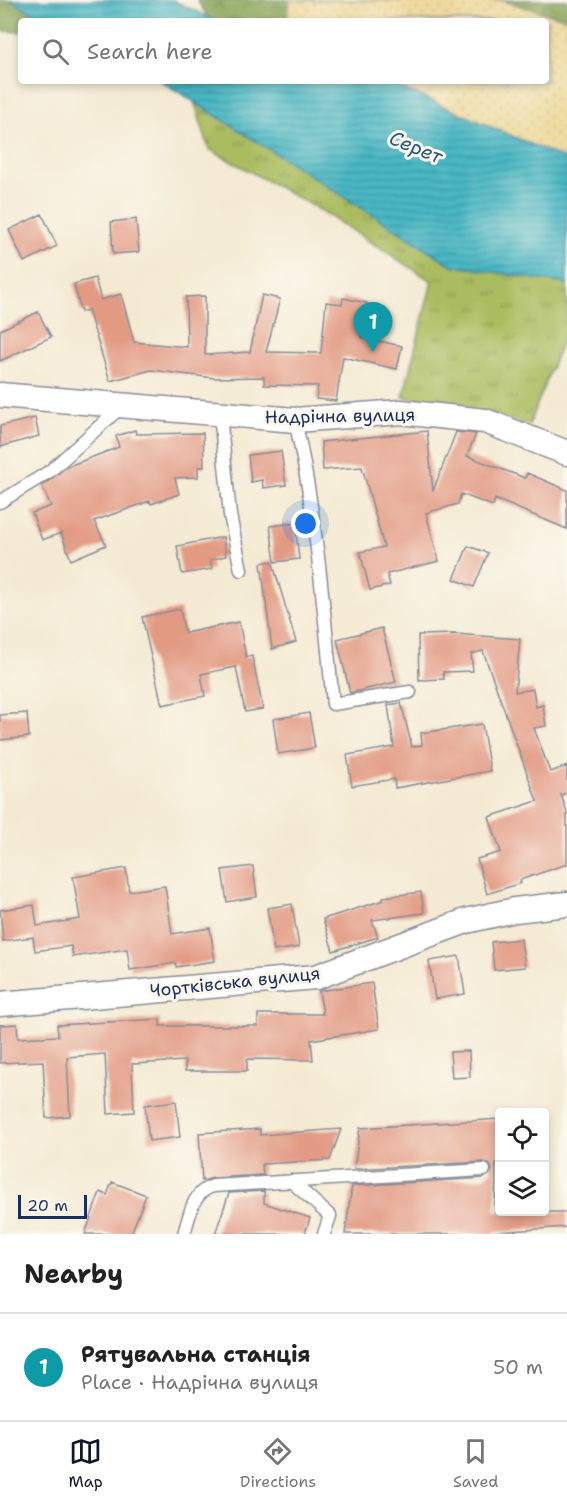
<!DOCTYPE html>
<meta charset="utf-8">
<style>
:root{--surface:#fff;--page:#f6f6f6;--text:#222;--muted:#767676;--line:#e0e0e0;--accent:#111827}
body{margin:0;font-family:"Shantell Sans",sans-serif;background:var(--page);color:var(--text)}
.controls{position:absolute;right:18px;bottom:18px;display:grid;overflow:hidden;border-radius:6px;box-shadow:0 3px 9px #0003}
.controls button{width:54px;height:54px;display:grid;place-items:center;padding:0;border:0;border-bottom:2px solid var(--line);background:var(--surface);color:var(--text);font:30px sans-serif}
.scale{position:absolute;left:18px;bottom:15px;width:69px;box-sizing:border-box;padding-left:6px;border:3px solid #1b2f5e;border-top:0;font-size:16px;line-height:21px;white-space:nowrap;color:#1b2f5e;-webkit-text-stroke:4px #fbf7ec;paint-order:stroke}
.you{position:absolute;left:306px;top:524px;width:21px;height:21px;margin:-15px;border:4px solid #fff;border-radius:50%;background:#1a73e8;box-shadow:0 0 0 9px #1a73e833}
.badge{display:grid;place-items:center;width:39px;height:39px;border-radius:50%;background:var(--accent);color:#fff;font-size:20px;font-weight:700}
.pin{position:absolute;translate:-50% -50px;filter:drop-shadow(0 2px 3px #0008)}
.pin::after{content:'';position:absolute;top:32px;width:21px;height:18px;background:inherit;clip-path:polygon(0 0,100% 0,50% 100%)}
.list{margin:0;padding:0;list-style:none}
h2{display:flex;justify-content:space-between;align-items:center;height:78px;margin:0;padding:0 24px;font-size:26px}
h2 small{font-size:20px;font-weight:400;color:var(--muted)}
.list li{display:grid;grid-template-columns:39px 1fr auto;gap:18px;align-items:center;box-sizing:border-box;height:108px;padding:0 24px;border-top:2px solid var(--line)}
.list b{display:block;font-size:22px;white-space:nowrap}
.list p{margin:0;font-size:20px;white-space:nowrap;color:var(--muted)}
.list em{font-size:20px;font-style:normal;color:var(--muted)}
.icon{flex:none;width:33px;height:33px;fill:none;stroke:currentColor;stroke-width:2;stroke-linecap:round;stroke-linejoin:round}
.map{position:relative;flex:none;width:567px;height:1234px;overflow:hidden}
.search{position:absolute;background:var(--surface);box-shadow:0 3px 9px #0003;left:18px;right:18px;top:18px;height:66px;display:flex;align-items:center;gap:15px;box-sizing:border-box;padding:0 21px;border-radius:6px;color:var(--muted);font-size:22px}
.sheet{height:186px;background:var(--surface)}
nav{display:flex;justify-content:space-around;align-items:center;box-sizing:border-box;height:84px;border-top:2px solid var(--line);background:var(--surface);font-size:16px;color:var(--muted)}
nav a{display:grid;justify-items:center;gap:3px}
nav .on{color:var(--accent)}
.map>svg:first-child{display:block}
.grass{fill:url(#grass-tufts);stroke:#62765e;stroke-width:1.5}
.forest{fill:url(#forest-crowns);stroke:#516a5a;stroke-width:1.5}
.sand{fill:url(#sand-dots);stroke:#84847e;stroke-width:1.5}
.water{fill:url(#water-rules);stroke:#327491;stroke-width:1.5}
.building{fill:#e29a83}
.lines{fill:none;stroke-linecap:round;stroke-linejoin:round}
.lane-casing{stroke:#888c98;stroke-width:15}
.street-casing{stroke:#888c98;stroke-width:27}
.lane{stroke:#fff;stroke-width:12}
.street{stroke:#fff;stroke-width:24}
.labels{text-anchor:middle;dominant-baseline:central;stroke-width:6;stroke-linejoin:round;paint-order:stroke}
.street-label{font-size:18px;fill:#1b2f5e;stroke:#fbf7ec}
.water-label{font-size:20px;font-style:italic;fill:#29587d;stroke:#fbf7ec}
</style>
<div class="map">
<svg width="567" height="1234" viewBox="0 0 567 1234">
<defs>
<pattern id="grass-tufts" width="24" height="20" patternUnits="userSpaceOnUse" patternTransform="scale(1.5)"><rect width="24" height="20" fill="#aabc5f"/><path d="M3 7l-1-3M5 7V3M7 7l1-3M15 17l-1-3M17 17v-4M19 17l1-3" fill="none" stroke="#8a9952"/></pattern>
<pattern id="forest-crowns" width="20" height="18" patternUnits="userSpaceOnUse" patternTransform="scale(1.5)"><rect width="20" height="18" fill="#87a456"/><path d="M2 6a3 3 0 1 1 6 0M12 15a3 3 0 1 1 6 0" fill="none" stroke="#6e864a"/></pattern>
<pattern id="sand-dots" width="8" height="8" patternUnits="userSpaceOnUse" patternTransform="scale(1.5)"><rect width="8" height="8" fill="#eeda9e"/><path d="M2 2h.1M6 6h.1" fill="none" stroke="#ccbb8a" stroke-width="1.8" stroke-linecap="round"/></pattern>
<pattern id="water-rules" width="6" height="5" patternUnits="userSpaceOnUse" patternTransform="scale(1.5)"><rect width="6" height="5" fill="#4ab8c4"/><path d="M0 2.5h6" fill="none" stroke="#3d96a2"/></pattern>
</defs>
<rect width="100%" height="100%" fill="#fbf7ec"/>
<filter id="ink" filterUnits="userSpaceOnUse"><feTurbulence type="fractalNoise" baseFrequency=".0167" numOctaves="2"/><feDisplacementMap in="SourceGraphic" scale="12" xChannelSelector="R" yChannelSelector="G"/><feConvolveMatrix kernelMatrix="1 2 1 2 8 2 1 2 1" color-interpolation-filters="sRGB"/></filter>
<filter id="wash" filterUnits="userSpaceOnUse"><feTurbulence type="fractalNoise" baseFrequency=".008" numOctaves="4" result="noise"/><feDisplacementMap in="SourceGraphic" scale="24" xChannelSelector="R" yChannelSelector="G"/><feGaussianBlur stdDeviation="1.35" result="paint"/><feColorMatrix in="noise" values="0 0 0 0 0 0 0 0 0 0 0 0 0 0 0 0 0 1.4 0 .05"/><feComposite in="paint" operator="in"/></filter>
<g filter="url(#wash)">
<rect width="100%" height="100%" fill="#f4ead3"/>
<!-- grass -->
<path class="grass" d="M194,101l258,164 115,19v44l-38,97 -70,-20 -56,-8 29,-116 -112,-71 -111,-61z"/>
<!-- forest -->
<path class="forest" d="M0,0h10l39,21h-28v11l-21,-1z
M197,0h92l-2,20 -71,1 -7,-2z
M499,0h68v19z"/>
<!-- sand -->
<path class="sand" d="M289,0h210l68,19v141l-181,-79h160v-60h-262l3,-1z"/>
<!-- water -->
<path class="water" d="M10,0h163l43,21h-167z
M161,81h225l181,79v124l-115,-19z"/>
<g id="blocks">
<!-- building -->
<path class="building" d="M42,214l15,32 -33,16 -15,-32z
M136,219l3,33 -26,2 -2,-32z
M95,278l6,22 20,-6 13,48 53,5 -1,-50 19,-1v59l45,-3 12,-57 18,4 -14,53 55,1 5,-51 16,2 1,-6 24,5 -6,34 41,9 -5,23 -54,-12 -7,44 -20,-2 2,-13 -54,-1v-8l-50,1 -63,-8 -41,11 -22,-71 -7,2 -7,-28z
M38,312l13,25 -51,24v-31z
M35,418l4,18 -39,11v-21z
M135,430l1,4 67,-1 1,34h-6v10l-23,1 4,16 -28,10 -1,-3 -56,20 12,24 -35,15 -10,-27 -19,7 -10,-27 19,-7 -9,-20 24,-19 53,-20 -3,-11z
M427,431l6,60 23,-59 20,2 -9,22 58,22 2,-5 40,17v39l-72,-30 -2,7 -32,-12 -3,10 -32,9 13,48 -52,13 3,11 -20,5 -10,-38 24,-5 -22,-80 -39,3 -2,-28z
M281,451l5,34 -23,3 -1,-8 -11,2 -3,-27z
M295,523l4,36 -24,3 -5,-36z
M223,537l3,19 -16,4 2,9 -30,5 -5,-28z
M468,546l20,7 -14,34 -20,-8z
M272,561l24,81 -24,7 -11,-86z
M180,609l5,24 54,-11 7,35 6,-1 11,53 -18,3 -9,-45 -35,7 4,22 -43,9 -20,-88z
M382,628l14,54 -46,11 -13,-54z
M455,634l65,5 -5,53 18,-3 3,18 7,-2 3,21 -12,2 16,44 17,-6v27l-6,2 6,17v52l-47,16 1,3 -34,11 -10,-35 24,-7 -12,-35 48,-16 -54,-150 -12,3 2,17 -30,1 1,7 -25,1 -1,-45z
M401,703l11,44 10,-2 -1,-12 61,-9 8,47 -95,17 -1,-9 -42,7 -5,-31 47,-8 -6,-42z
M27,713l2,24 -29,3v-25z
M309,713l6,35 -37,6 -5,-35z
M253,866l4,31 -30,5 -5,-32z
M126,868l3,23 36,-5 7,48 38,-6 5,33 -39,6v-4l-46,7 -3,-21 -54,8 -2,-11 -36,5 -2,-14 -30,4 -3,-31 34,-5 3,21 43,-7 -7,-42z
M421,892l3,21 -52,7 6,17 -45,14 -10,-32 61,-19 -1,-3z
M292,904l7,43 -25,4 -7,-43z
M521,939l4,28 -31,3 -3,-28z
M459,956l6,38 -30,5 -6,-38z
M372,983l7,46 -68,11 2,20 -66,-1v12h-62v-10l-53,3 2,48 -26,2 -3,-60 -38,3 3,59 -24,2 -3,-57 -43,2v-38l17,-1 1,14 40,-2 -1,-11 103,-6v7h98v-12h65l-4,-23z
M469,1051l1,26 -18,1 -2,-26z
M176,1101l4,36 -31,4 -4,-36z
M500,1119v43l-4,1 -1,49h72v15l-72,5v2h-150l7,-48 132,-8 8,-8 -2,-5 -6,-3 -130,7 6,-41z
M260,1129v6l81,-6 -11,31 -68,4 1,11 -50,3 -11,3 -3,-48z
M112,1182l34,13 -15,39h-46l15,-42 7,3z
M264,1191v12l46,15 -5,16h-90l14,-41z"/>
</g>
</g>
<g filter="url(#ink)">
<use href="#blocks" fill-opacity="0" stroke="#888c98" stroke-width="1.5"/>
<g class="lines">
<!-- lane casing -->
<g class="lane-casing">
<path id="lane" d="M220,414l10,101 11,55
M295,420c21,93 29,189 38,284l77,-12
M0,502l50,-31 71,-64
M291,1181l39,35 -6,18
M184,1234c6,-19 8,-42 29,-48l271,-16"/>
</g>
<!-- street casing -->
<g class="street-casing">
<path id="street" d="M0,395l295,25 106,-8 84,9 82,32
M0,1004l316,-27 150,-56 49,-11 52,-6"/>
</g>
<!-- lane -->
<use href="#lane" class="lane"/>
<!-- street -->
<use href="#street" class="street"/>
</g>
</g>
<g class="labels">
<!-- street labels -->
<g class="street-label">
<text transform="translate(340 416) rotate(-1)">Надрічна вулиця</text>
<text transform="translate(235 982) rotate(-6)">Чортківська вулиця</text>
</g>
<!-- water labels -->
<g class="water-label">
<text transform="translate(416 147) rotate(22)">Серет</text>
</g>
</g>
</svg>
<div class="controls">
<button><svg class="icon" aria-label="locate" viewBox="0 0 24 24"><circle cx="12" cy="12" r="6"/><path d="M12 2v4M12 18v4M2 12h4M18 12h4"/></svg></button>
<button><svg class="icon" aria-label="layers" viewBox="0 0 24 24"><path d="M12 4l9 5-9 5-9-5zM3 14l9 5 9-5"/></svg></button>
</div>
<div class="scale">20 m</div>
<div class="you"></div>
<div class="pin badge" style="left:373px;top:352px;background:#0f9aa8">1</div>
<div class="search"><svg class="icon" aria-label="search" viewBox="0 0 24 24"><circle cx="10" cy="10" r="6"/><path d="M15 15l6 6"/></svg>Search here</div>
</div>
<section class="sheet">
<h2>Nearby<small></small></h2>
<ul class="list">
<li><span class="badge" style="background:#0f9aa8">1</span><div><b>Рятувальна станція</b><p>Place · Надрічна вулиця</p></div><em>50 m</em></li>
</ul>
</section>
<nav>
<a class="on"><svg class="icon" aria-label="map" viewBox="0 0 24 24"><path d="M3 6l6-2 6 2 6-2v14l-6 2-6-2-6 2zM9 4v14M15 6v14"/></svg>Map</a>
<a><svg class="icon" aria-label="directions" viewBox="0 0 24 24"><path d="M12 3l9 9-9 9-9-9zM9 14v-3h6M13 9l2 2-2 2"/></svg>Directions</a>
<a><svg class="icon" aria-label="saved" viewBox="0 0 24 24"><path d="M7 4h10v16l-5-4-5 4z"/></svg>Saved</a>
</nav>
